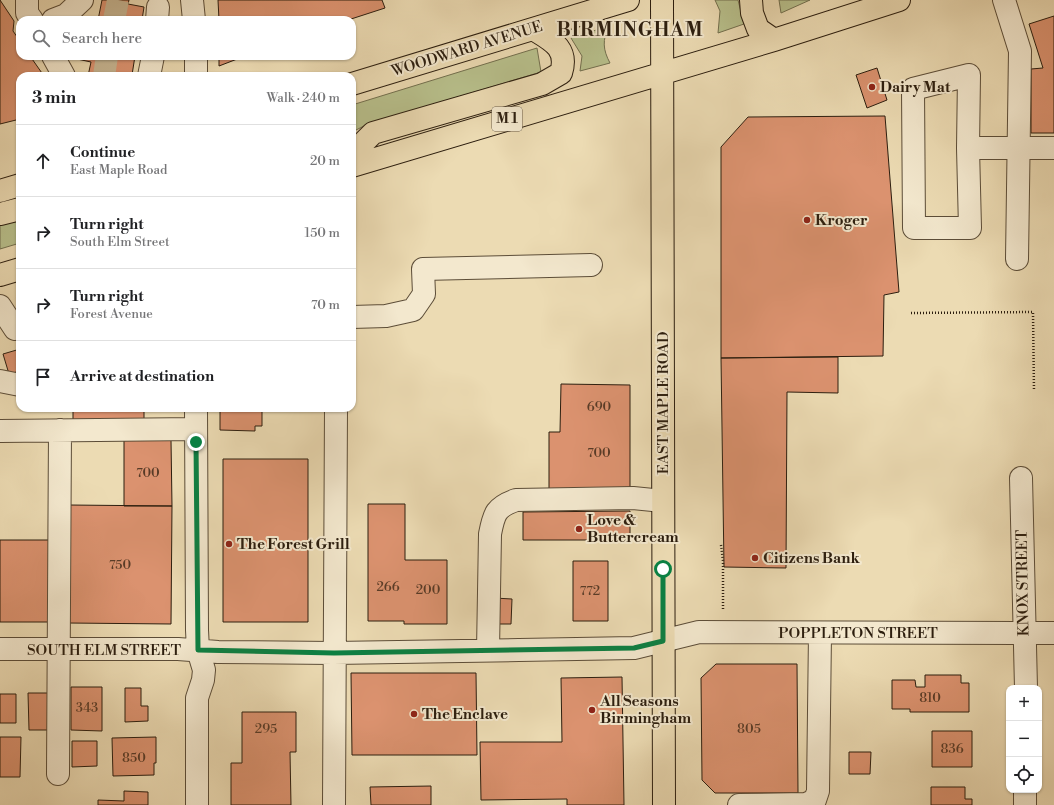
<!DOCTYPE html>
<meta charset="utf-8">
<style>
:root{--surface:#fff;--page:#f6f6f6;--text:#202124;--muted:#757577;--line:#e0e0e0}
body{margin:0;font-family:"Libre Bodoni",serif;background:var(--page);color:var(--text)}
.controls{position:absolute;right:12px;bottom:12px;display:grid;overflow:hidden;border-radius:8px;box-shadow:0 1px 3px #0004}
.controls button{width:36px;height:36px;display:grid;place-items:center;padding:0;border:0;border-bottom:1px solid var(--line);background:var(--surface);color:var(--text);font:20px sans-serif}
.stop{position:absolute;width:12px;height:12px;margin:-9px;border:3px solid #0b8043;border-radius:50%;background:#fff}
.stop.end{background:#0b8043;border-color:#fff;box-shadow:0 1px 4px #0008}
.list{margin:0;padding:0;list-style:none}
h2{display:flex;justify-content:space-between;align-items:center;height:52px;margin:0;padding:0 16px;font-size:17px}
h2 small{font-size:13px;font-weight:400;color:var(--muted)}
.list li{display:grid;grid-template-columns:26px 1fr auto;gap:12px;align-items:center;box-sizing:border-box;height:72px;padding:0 16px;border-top:1px solid var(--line)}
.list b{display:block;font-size:15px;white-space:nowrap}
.list p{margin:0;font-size:13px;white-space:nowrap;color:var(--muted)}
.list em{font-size:13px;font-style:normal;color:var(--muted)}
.icon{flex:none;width:22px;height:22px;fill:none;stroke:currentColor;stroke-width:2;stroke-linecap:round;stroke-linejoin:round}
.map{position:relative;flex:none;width:1054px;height:805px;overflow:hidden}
.search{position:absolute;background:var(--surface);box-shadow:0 1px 3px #0004;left:16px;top:16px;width:340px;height:44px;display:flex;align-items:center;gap:10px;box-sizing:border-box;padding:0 14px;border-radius:12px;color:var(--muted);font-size:15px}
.panel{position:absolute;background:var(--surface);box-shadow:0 1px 3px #0004;left:16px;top:72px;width:340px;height:340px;border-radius:12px}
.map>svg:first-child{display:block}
.green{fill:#b8c08c;stroke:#726f4e}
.building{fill:#db926f;stroke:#2c1e0f}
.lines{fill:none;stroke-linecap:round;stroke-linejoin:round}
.minor-tunnel{stroke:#c6b592;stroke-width:22;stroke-dasharray:22 11;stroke-linecap:butt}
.minor-casing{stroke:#5c4d38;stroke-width:24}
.major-casing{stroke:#2c1e0f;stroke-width:24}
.path{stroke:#2c1e0f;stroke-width:2.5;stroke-dasharray:1 2;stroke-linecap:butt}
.minor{stroke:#f3e8ce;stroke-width:22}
.major{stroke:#ecdbb3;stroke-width:22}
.route{stroke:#0b8043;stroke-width:5}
.poi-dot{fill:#8f2418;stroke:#f3e8ce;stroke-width:1.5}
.labels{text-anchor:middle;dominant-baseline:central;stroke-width:4;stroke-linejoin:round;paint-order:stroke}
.number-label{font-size:13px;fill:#583b27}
.shield{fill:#f3e8ce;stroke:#685b48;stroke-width:1}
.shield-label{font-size:14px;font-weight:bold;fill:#2c1e0f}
.street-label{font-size:15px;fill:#2c1e0f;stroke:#f3e8ce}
.poi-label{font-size:15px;font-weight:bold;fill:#2c1e0f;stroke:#f3e8ce;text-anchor:start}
.district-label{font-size:19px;font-weight:bold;letter-spacing:1px;fill:#2c1e0f;stroke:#f3e8ce}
</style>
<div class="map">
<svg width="1054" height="805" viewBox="0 0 1054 805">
<rect width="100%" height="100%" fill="#ecdbb3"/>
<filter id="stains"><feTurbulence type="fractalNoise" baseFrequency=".005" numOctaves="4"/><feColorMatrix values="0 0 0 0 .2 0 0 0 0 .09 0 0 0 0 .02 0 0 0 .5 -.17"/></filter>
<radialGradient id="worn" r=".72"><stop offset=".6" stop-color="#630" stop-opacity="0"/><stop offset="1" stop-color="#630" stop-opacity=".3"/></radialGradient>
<!-- green -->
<path class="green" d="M715,0h23l6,24 -26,9 2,-22z
M779,0h31l-29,13z
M609,26c-7,14 -6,24 1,37l-30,8 2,-15 -11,-18z
M537,48l4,24 -173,52 -16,8v-27z
M20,215v28l-20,6v-28z"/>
<!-- building -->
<path class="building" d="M0,0l14,21 -1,10 7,10v15h10l14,20h-24v43l-20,5z
M102,0h27l-1,4 16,3 -2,13h-44z
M218,0h164l3,8 -37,12h-129z
M1054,16v117h-23v-64l12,-1 -14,-44z
M78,56h57l-3,19 -13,-2v3h-31l3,-14 -14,-3z
M219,56h26l-26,10z
M877,68l10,32 -20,8 -11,-33z
M885,116l14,176 -15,3 -1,61 -162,2v-211l27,-30z
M20,349v22l-11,3 -6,-20z
M838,357v36l-51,-1 -1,176 -62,-1 -3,-209z
M561,384l69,1v105l-81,-1v-57h11z
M73,408h71v13l-71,1z
M220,408h42v18h-7v5l-35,-1z
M124,440h47l1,66h-48z
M223,459h85v163h-85z
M368,504h37v56h42v64h-43v-3h-36z
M69,505l103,1 -1,118 -103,-1z
M630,511v29h-107v-28z
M0,540h49l-1,82h-48z
M573,561h35v60h-35z
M494,598l18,1 -1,25h-17z
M716,664h81l1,129h-83l-13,-13 -1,-102z
M351,673h125l1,82h-125z
M925,675h36v8h8v29h-59v-3h-18v-29h23l1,7h9z
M622,677l2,128h-57v-6l-86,1 -1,-58h82l-1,-64z
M71,687h31v44l-31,-1z
M125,688h16v18h7v15l-23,1z
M28,693h21l1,37h-21z
M0,694h16v29h-16z
M242,712h54v40h-6l1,53h-60v-42h11z
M932,731h40v36h-40z
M0,737h21l-1,40h-20z
M156,737v26h-2v12l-41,1 -1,-38z
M72,741h25v25l-25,1z
M849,752h22l-1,22h-21z
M431,786v19h-60l-1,-18z
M931,787h34v12h7v6h-41z
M124,791l24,1v13h-50v-5l26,1z"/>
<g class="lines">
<!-- minor-tunnel -->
<path class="minor-tunnel" d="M114,20l4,-20
M104,76l3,-20"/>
<!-- minor casing -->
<g class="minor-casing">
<path id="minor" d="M27,0v13l5,7
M192,0l2,20
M1004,0l16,51 -3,208
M53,20l13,-5 16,-15
M157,20l1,-13
M53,56l11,20
M196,56v20
M149,76l4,-20
M968,148l1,-73 -56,14 1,139h56l-2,-80h86
M0,306l15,23
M352,317l34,-1 27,-6 11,-16 -1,-25 168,-4
M0,381l20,4
M196,408l1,222 1,20 6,20 -1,10 -6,18v107
M0,431l196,-2
M1021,478l5,210
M0,649h178l40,3 116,1 185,-3 115,-2 65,-16 355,1
M488,650l2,-116c4,-21 6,-27 26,-34l117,-2 30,3
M58,774l2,-344
M334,805l2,-397
M739,805l67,-1 9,-4 3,-9 2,-158
M1025,805v-15"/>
</g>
<!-- major casing -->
<g class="major-casing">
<path id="major" d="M662,0l2,805
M751,0l1,13 6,16 16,11
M352,84l276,-84
M352,154l21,-21 169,-49 19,-11c8,-25 -10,-33 -28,-44
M352,166l422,-126 125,-40
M0,191l20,-6
M0,214l20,-5
M0,275l20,-6"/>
</g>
<!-- path -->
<path class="path" d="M911,313l122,-1 1,79
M721,545l2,16v48"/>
<!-- minor -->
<use href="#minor" class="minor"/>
<!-- major -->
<use href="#major" class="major"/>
</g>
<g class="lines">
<!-- route -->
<path class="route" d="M196,442l2,208 136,3 300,-5 29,-7v-72"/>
</g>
<!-- markers -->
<g class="poi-dot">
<circle cx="872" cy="87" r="4"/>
<circle cx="807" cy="220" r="4"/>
<circle cx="579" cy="529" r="4"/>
<circle cx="229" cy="544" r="4"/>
<circle cx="755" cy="558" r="4"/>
<circle cx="592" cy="710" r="4"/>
<circle cx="414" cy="714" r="4"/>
</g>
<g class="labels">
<!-- number labels -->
<g class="number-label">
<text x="599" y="407">690</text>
<text x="599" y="453">700</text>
<text x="148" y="473">700</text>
<text x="120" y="565">750</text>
<text x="388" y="587">266</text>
<text x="428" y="590">200</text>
<text x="590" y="591">772</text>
<text x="930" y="698">810</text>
<text x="87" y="708">343</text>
<text x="266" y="729">295</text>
<text x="749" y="729">805</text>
<text x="952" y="749">836</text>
<text x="134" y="758">850</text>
</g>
<!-- shield labels -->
<rect class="shield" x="492" y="107" width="30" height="24" rx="3"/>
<g class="shield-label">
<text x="507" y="119">M 1</text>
</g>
<!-- street labels -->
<g class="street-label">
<text transform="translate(467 49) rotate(-17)">WOODWARD AVENUE</text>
<text transform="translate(663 403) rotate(-90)">EAST MAPLE ROAD</text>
<text transform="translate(1023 583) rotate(-91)">KNOX STREET</text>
<text x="858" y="633">POPPLETON STREET</text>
<text x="104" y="650">SOUTH ELM STREET</text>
</g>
<!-- poi labels -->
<g class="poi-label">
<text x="880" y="87">Dairy Mat</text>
<text x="815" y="220">Kroger</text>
<text x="587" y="520">Love &amp;<tspan x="587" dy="17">Buttercream</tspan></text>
<text x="237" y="544">The Forest Grill</text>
<text x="763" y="558">Citizens Bank</text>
<text x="600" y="701">All Seasons<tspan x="600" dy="17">Birmingham</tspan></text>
<text x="422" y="714">The Enclave</text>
</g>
<!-- district labels -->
<g class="district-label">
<text x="630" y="30">BIRMINGHAM</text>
</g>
</g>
<rect width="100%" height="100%" filter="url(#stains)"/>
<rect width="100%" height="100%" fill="url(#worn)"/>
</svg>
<div class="controls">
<button>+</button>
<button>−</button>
<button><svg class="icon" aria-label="locate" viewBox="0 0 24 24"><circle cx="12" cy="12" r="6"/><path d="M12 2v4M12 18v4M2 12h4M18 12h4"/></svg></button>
</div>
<div class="stop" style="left:663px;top:569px"></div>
<div class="stop end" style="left:196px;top:442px"></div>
<div class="search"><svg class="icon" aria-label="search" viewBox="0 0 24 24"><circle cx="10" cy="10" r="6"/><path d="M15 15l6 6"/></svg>Search here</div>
<section class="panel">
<h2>3 min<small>Walk · 240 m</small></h2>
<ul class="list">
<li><svg class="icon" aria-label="ahead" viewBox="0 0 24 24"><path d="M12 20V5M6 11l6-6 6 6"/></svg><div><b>Continue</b><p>East Maple Road</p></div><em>20 m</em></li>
<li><svg class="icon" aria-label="right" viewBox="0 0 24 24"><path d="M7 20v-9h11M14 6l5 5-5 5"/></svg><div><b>Turn right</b><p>South Elm Street</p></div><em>150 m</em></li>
<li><svg class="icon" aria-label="right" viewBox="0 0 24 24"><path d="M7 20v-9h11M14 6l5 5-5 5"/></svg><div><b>Turn right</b><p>Forest Avenue</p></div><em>70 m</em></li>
<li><svg class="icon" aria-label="arrive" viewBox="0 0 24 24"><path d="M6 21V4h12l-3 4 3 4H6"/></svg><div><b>Arrive at destination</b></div></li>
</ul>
</section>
</div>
